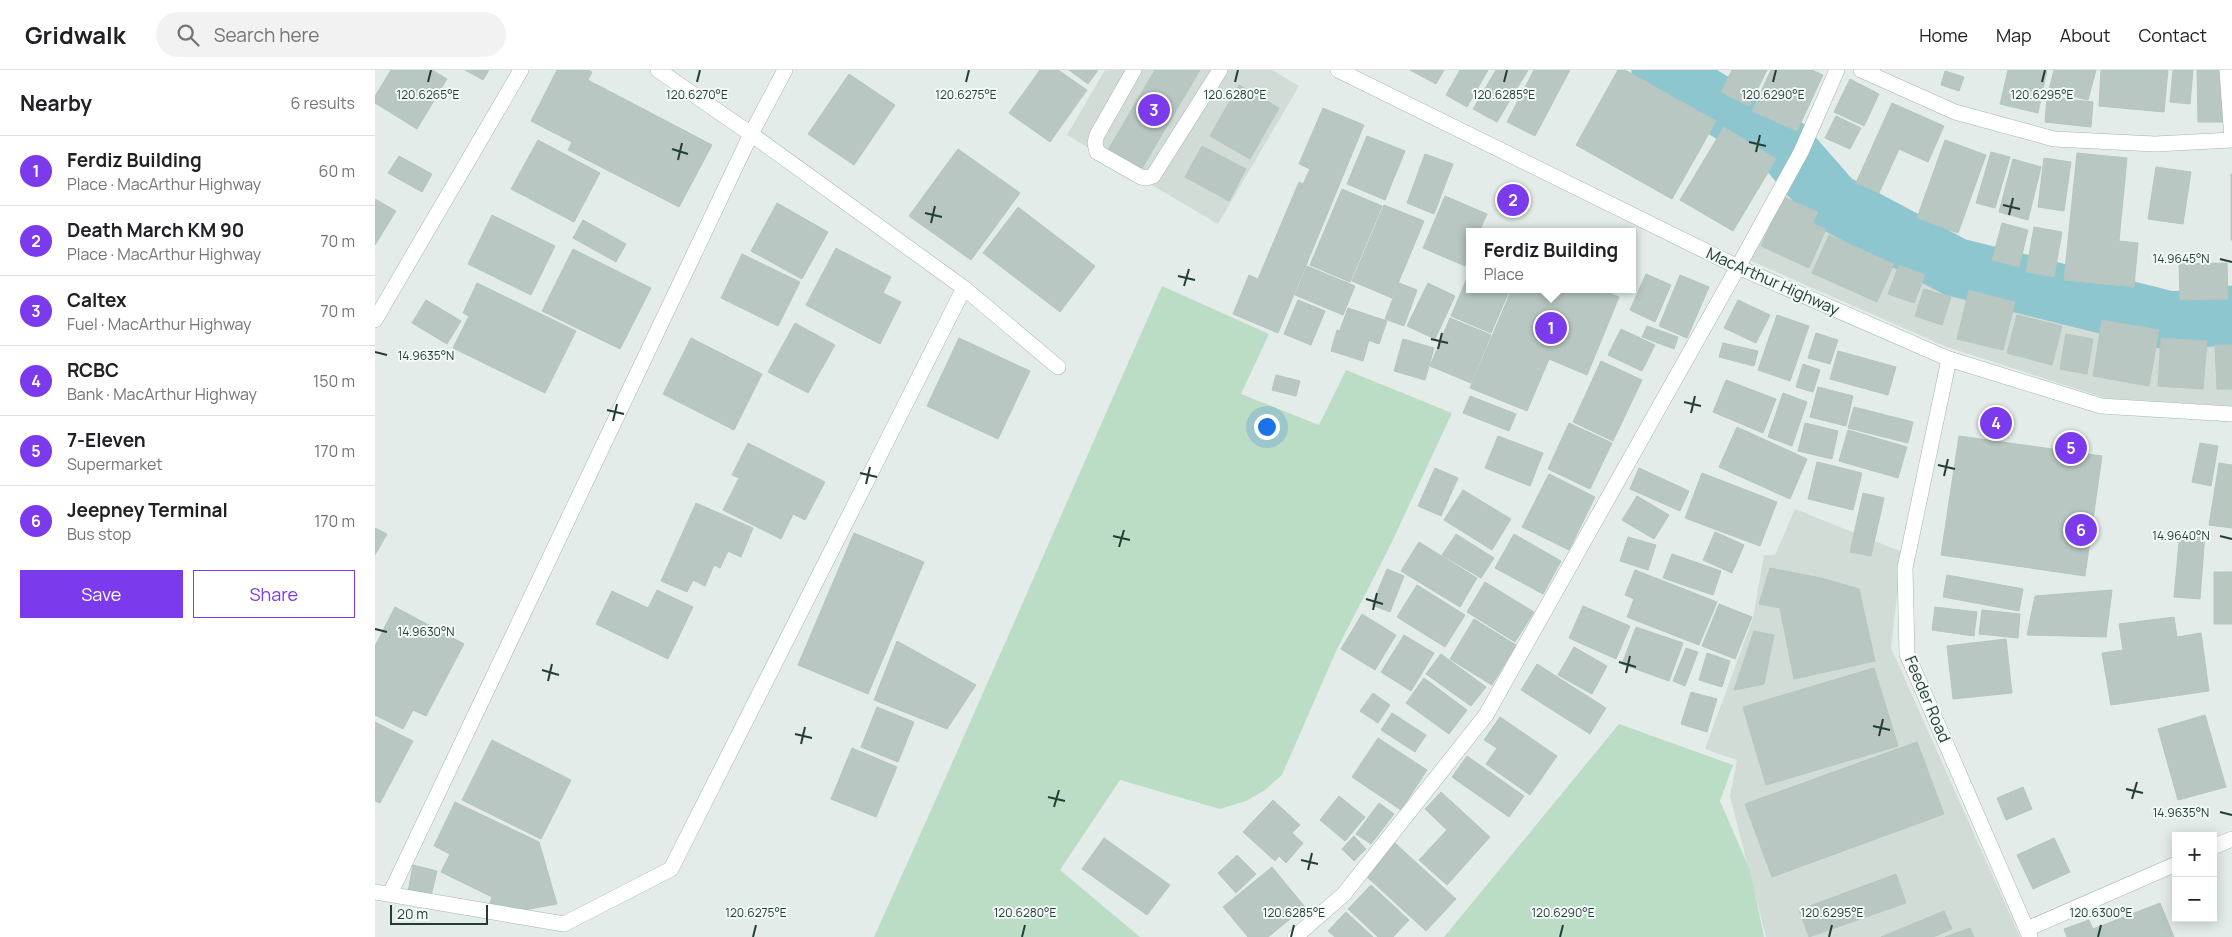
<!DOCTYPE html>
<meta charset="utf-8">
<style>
:root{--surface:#fff;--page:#f2f2f2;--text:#202124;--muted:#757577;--line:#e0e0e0;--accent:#7c3aed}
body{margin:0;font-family:Manrope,sans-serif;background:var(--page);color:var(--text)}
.controls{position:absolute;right:15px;bottom:15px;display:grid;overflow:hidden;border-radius:0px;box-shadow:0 2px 12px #0003}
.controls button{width:45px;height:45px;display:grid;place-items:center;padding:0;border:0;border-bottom:1px solid var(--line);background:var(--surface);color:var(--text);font:25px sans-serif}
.scale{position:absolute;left:15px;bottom:12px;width:98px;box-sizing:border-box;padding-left:5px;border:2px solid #233d36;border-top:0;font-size:14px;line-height:18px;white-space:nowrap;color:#233d36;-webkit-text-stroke:4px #f3f9f6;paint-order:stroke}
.you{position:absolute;left:891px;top:356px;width:18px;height:18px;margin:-12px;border:4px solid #fff;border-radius:50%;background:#1a73e8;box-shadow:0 0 0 8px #1a73e833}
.badge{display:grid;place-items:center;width:32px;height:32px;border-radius:50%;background:var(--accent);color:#fff;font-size:16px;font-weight:700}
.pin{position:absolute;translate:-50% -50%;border:2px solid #fff;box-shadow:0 1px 5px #0006}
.popup{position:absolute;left:1091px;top:158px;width:170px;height:65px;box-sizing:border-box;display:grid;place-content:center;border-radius:0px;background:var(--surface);filter:drop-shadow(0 1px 4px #0005);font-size:16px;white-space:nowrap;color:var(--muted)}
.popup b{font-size:19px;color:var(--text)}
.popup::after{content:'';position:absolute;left:50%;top:100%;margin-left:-10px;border:10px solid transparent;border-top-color:var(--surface)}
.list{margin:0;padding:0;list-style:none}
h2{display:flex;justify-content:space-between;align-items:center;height:65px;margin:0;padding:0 20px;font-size:21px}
h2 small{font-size:16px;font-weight:400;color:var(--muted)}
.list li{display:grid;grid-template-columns:32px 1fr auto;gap:15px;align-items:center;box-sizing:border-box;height:70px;padding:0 20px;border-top:1px solid var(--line)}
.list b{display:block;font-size:19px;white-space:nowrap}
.list p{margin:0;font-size:16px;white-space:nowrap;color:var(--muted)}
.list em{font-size:16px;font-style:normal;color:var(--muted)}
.actions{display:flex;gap:10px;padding:15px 20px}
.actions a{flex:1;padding:11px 0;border:1px solid var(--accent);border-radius:0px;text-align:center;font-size:18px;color:var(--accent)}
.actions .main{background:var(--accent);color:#fff}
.icon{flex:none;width:28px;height:28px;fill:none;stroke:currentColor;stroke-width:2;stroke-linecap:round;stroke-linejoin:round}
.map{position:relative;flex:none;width:1857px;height:867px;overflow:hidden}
header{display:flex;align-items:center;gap:30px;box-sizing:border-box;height:70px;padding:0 25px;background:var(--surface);border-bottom:1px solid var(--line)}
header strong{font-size:24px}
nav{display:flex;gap:28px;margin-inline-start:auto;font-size:18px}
.search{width:350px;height:45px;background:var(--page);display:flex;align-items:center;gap:12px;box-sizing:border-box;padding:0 18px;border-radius:28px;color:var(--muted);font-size:19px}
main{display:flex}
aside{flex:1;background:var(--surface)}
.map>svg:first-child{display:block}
.built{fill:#d1dcd7}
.green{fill:#bcddc5}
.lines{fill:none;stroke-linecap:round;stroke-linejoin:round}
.river{stroke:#8dc6cf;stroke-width:59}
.building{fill:#b8c7c1;stroke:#b5c6bf}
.service-casing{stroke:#a6b4af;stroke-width:16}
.minor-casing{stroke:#a6b4af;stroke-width:16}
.tertiary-casing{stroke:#a6b4af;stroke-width:16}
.secondary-casing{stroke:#a1b8b0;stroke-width:16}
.service{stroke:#fff;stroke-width:15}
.minor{stroke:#fff;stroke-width:15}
.tertiary{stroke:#fff;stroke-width:15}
.secondary{stroke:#fff;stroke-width:15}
.ticks{fill:none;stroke:#233d36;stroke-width:2}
.labels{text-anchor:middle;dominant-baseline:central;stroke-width:4;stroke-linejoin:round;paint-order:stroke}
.street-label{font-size:16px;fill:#233d36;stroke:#f3f9f6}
.ticks-label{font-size:12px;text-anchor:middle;fill:#233d36;stroke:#f3f9f6;stroke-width:4;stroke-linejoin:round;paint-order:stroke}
</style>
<header>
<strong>Gridwalk</strong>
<div class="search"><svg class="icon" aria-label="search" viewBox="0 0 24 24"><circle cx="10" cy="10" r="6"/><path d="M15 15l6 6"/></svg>Search here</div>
<nav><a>Home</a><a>Map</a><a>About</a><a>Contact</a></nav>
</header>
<main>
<aside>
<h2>Nearby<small>6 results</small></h2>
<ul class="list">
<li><span class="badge">1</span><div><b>Ferdiz Building</b><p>Place · MacArthur Highway</p></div><em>60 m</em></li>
<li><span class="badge">2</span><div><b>Death March KM 90</b><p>Place · MacArthur Highway</p></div><em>70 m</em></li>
<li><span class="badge">3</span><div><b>Caltex</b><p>Fuel · MacArthur Highway</p></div><em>70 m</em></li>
<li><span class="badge">4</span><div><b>RCBC</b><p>Bank · MacArthur Highway</p></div><em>150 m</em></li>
<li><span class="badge">5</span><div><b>7-Eleven</b><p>Supermarket</p></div><em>170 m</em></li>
<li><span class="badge">6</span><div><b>Jeepney Terminal</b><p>Bus stop</p></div><em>170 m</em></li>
</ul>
<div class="actions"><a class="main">Save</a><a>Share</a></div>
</aside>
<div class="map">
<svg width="1857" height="867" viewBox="0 0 1857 867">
<rect width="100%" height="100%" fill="#e3ece8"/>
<!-- built -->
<path class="built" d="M730,0h167l27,16 -81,138 -151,-89z
M1418,102l37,42 122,61 210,52 70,-5v84l-127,-8 -158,-51 -200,-88z
M1420,439l107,43 -11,96 129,289h-254l-36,-141 7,-36 -32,-11 48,-131 11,-63h11z"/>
<!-- green -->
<path class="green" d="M787,216l107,48 -28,60 78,31 27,-55 106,43 -61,131 -54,105 -55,126 -17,15 -19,11 -26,8 -100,-29 -60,90 80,67h-266c98,-216 192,-434 288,-651z
M1244,654l114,41 -13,36 30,69 14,67h-320z"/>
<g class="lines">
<!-- river -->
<path class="river" d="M1286,0l123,76 49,56 122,65 216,54 61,-6"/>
</g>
<!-- building -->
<path class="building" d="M16,0h41l15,9 -30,50 -42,-26v-7z
M90,0h24l-6,10z
M182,0h31l4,2 -4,8 124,65 -33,62 -111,-57 4,-8 -41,-21z
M665,0h18l29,20 -37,52 -41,-29z
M694,0h29l-10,14z
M780,0h45l-59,100 -33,-20z
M1035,0h34l-8,14z
M1085,0h28l-21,37 -21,-12z
M1121,0h32l-31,52 -24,-13z
M1159,0h36l-35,66 -28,-14z
M1243,0h7l91,51 -44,78 -96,-54z
M1357,0h35l-18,36 -28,-14z
M1396,0h41l11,5 -26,56 -45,-20z
M1633,0h39l-9,43 -38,-9z
M1679,0h42l-8,30 -39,-10z
M1726,0h67l-4,42 -65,-6z
M1798,0h20l-3,34 -20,-2z
M1822,0h26l1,52h-26z
M1570,1l19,6 -5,14 -18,-6z
M474,4l46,31 -41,60 -46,-31z
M1475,9l29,15 -15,32 -30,-14z
M864,15l40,23 -29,51 -40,-23z
M1672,27l46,5 -2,25 -46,-5z
M1517,33l52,23 -16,36 -29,-13 -20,44 -23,-10z
M948,38l41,17 -86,208 -45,-19 16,-39 9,4 41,-97 4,2 7,-15 -11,-5z
M1461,46l25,12 -11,21 -25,-11z
M1349,57l52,32 -43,72 -53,-31z
M992,66l38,15 -20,49 -38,-16z
M163,70l62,33 -26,49 -63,-33z
M1570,70l41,15 -28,78 -41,-15z
M827,76l44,23 -17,32 -44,-24z
M583,79l62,44 -49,67 -62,-44z
M1616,82l19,5 -15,51 -19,-5z
M1702,83l50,5 -8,83 19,2 -4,44 -70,-7z
M1050,84l28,10 -19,50 -27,-11z
M24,86l33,18 -10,18 -34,-19z
M1669,88l27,4 -7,49 -26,-4z
M1638,89l28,8 -13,53 -29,-8z
M1781,97l35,5 -8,52 -35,-5z
M1856,104h1v66h-1z
M967,119l40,17 -32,76 -40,-17z
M1070,126l42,18 -8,18h-9v22l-5,12 -42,-18z
M1408,127l35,15 -5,11 13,6 -17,39 -48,-22z
M0,129l21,12 -21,34z
M402,133l51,29 -26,47 -51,-28z
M1009,135l40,16 -32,77 -40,-17z
M643,137l77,59 -35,46 -77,-59z
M117,145l63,31 -24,49 -63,-31z
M208,150l43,24 -10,18 -43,-24z
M1627,153l26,7 -9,37 -27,-7z
M1659,157l28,5 -8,45 -28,-5z
M1454,165l65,29 -17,38 -65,-29z
M461,178l55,29 -8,16 18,9 -21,42 -74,-39z
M198,179l78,39 -31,61 -78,-38z
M367,184l58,28 -22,44 -57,-28z
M1852,193l1,36 -48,1 -1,-36z
M1524,195l26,10 -11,28 -26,-9z
M932,196l48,20 -12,29 -48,-20z
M1095,201v18h40l-19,44 -40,-17z
M1271,204l25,11 -16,37 -25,-12z
M1305,205l29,12 -22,51 -28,-12z
M102,213l99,48 -31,62 -92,-45 16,-32 -6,-3z
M1024,213l18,7 -13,36 -19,-7z
M1053,213l27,13 -20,43 -28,-13z
M1137,219h88l19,8 -32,78 -38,-16 -22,52 -57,-23z
M1549,219l27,8 -9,28 -27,-9z
M1594,220l46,12 -12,48 -46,-11z
M51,230l35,21 -14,23 -35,-21z
M923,230l27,11 -14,34 -27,-11z
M1363,230l32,15 -14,28 -32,-15z
M973,238l39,13 -8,23 -39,-14z
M1402,245l32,11 -19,55 -32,-11z
M1642,245l45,11 -10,39 -45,-12z
M1075,248l41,17 -20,48 -41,-17z
M1727,250l57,10 -10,56 -56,-10z
M420,253l40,22 -27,48 -40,-21z
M1272,256l31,11 -4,12 -32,-12z
M1246,259l34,16 -13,26 -34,-16z
M962,260l32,10 -6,21 -32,-10z
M1441,263l22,7 -8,24 -22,-6z
M1691,264l27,5 -6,35 -27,-5z
M316,268l71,36 -28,56 -71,-36z
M584,268l71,33 -32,68 -71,-33z
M1786,268l46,3 -4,48 -45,-3z
M1028,269l31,9 -9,32 -31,-9z
M1348,273l35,8 -4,15 -35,-9z
M1840,275h17v44h-15z
M1463,281l58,16 -8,28 -58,-16z
M1226,291l41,19 -29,61 -40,-19z
M1428,294l17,6 -7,22 -17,-5z
M901,305l24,6 -4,15 -24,-6z
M1351,310l50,19 -13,34 -50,-21z
M1443,317l35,9 -7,30 -36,-9z
M1408,323l24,9 -15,44 -24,-9z
M1095,326l46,18 -7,17 -46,-18z
M1479,337l59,15 -5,21 -60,-15z
M1194,353l43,20 -22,46 -42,-20z
M1430,353l33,8 -6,28 -34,-8z
M1362,357l70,32 -17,40 -71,-32z
M1473,360l59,17 -9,31 -59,-17z
M1123,366l45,17 -13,33 -45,-18z
M1584,366l143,20 -17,120 -144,-21z
M373,373l77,39 -20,38 -12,-6 -12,25 -58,-29 16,-32 -7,-3z
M1825,373l18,3 -7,40 -19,-4z
M1442,392l45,11 -9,37 -45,-11z
M1844,393l13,2v63l-23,-3z
M1060,398l23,10 -17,38 -23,-10z
M1264,398l50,23 -9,20 -50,-22z
M1327,403l75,29 -17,44 -75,-28z
M1174,404l46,23 -26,53 -47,-23z
M1088,420l48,29 -19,31 -48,-30z
M1488,423l21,5 -13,58 -21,-4z
M1262,426l32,19 -15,24 -32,-19z
M321,433l57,25 -12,29 -13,-6 -8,17 -6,-3 -9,21 -12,-6 -6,12 -26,-11z
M0,458l12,6 -12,21z
M1805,461l25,2 -5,66 -26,-2z
M1340,462l29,13 -12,28 -29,-13z
M479,463l70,29 -56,132 -70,-29z
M1081,464l38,24 -13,20 -39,-23z
M1139,464l47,27 -18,33 -48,-26z
M1253,467l28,8 -8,25 -28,-9z
M1044,472l58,36 -17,29 -59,-36z
M1297,484l49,17 -8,24 -50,-17z
M1395,498l51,10 38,11 16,72 -81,18 -14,-71 -21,-4z
M1012,499l17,7 -14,36 -18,-7z
M1260,500l82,32 -18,43 -72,-28 7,-18 -9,-4z
M1839,502h18v52h-18z
M1572,505l76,14 -4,22 -76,-14z
M1110,512l49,30 -19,30 -48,-30z
M1042,515l48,30 -20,32 -48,-30z
M282,520l36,17 -25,52 -72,-35 16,-33 36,17z
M1737,520l-6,47 -79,-2 8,-39z
M1344,534l33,13 -17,42 -33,-13z
M1208,536l47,20 -14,33 -47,-21z
M20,537l69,37 -38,72 -13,-6 -10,19 -28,-14v-69z
M1560,537l42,5 -3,24 -42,-6z
M1607,540l38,4 -2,24 -39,-4z
M987,544l34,21 -21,35 -34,-21z
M1799,547l3,20 24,-4 8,58 -98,14 -9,-52 21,-3 -4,-26z
M1099,549l42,26 -24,40 -42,-26z
M1261,557l47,16 -14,38 -47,-17z
M1379,561l20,4 -10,49 -30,6z
M1029,565l30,18 -23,38 -30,-19z
M1631,569l6,54 -59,6 -6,-53z
M522,571l79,44 -29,44 -73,-29z
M1199,577l33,19 -15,28 -34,-19z
M1311,578l12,4 -13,34 -12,-5z
M1332,583l23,8 -8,26 -23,-7z
M1066,584l45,33 -15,19 -45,-32z
M1162,594l69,44 -16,26 -69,-44z
M1499,598l24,78 -132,39 -23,-78z
M1049,608l43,32 -18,24 -43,-31z
M1316,622l26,7 -10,33 -26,-8z
M998,623l17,12 -12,18 -18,-12z
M502,637l37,15 -16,40 -37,-15z
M1017,643l34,22 -11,17 -34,-22z
M1830,645l21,72 -48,13 -20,-71z
M1125,647l57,39 -27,39 -44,-31 11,-16 -13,-8z
M0,652l38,19 -33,62 -5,-2z
M1003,668l49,32 -26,40 -49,-33z
M117,670l79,40 -30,59 -79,-39z
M1542,672l27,72 -172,63 -27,-73z
M477,678l45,19 -21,50 -45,-18z
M1092,686l57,40 -15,21 -57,-40z
M1648,717l9,22 -26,11 -9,-22z
M1066,722l49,45 -43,48 -28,-25 28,-30 -22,-21z
M964,726l26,21 -20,24 -25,-21z
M898,730l27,25 -8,8 11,10 -17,20 -7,-7 -4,5 -32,-29z
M80,732l84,40 18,62 -39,7 -17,-4 -11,-4 2,-6 -51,-25 9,-18 -16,-8z
M1004,733l15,11 -23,30 -15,-10z
M979,766l12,13 -12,12 -12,-12z
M729,768l66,47 -23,30 -65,-46z
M1679,768l16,34 -37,17 -16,-34z
M1020,773l61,56 -30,32 -61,-56z
M862,785l19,19 -20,19 -18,-20z
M38,795l24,6 -6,25 -23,-4z
M897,797l33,40 -37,30h-20l-25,-30z
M1521,804l10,29 -97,34 -10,-27z
M996,815l38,35 -16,17h-15l-30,-28z
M1785,833l14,34h-107l-3,-8 25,-9 4,9z
M1569,841l8,18 -19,8h-52z
M971,842l27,25h-38l-7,-6z
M1595,858l4,9h-29z"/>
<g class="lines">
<!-- service casing -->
<g class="service-casing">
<path id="service" d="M759,0l-37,65 -2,8 2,9 44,25 6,1 6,-2 67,-106"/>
</g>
<!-- minor casing -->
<g class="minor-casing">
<path id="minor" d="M283,0l93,64 213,154 94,79
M1486,0l94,42 99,27 101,5 77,-4
M1852,0l5,70
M0,250l146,-250
M1838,777l19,-8
M0,822l189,32 107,-55 293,-581
M15,824l361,-760 34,-64
M1652,859l149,-65
M920,867l49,-43 142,-179 252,-448 63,-115 36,-82"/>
</g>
<!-- tertiary casing -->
<g class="tertiary-casing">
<path id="tertiary" d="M1574,289l-44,209 2,86 123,283"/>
</g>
<!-- secondary casing -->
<g class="secondary-casing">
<path id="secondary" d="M963,0l400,197 211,92 152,47 131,8"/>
</g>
<!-- service -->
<use href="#service" class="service"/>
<!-- minor -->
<use href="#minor" class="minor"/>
<!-- tertiary -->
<use href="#tertiary" class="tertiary"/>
<!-- secondary -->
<use href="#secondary" class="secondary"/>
</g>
<!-- ticks -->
<path class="ticks" d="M53,12l3,-12M322,12l3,-12M591,12l3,-12M860,12l3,-12M1129,12l3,-12M1398,12l3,-12M1667,12l3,-12M1374,72l17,4M297,79l16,5M1381,82l4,-17M303,90l4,-17M1628,135l17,4M550,143l17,4M1634,145l4,-17M556,153l4,-17M1845,189l12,3M803,206l17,4M809,216l5,-17M1056,269l17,4M1063,279l4,-16M0,282l12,3M1309,332l17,4M232,340l17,4M1316,343l4,-17M238,351l4,-17M1563,395l17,4M485,403l17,4M1569,406l4,-17M491,414l4,-17M738,466l17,4M1845,466l12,3M744,477l5,-17M991,529l17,5M998,540l4,-17M0,559l12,3M1244,592l17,5M167,600l17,5M1251,603l4,-17M173,611l4,-17M1498,656l17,4M420,664l17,4M1504,666l4,-17M426,674l4,-17M1751,719l17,4M673,727l17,4M1757,729l5,-17M679,737l5,-17M1845,742l12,3M926,790l17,4M933,800l4,-17M378,867l3,-12M647,867l3,-12M916,867l3,-12M1185,867l3,-12M1454,867l3,-12M1723,867l3,-12"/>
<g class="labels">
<!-- street labels -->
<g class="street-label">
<text transform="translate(1398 211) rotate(24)">MacArthur Highway</text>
<text transform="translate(1553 629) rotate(67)">Feeder Road</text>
</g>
</g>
<g class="ticks-label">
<text x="53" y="29">120.6265°E</text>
<text x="322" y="29">120.6270°E</text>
<text x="591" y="29">120.6275°E</text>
<text x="860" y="29">120.6280°E</text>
<text x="1129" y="29">120.6285°E</text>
<text x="1398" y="29">120.6290°E</text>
<text x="1667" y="29">120.6295°E</text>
<text x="1806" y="193">14.9645°N</text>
<text x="51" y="290">14.9635°N</text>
<text x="1806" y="470">14.9640°N</text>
<text x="51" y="566">14.9630°N</text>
<text x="1806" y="747">14.9635°N</text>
<text x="381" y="847">120.6275°E</text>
<text x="650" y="847">120.6280°E</text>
<text x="919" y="847">120.6285°E</text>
<text x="1188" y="847">120.6290°E</text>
<text x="1457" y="847">120.6295°E</text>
<text x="1726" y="847">120.6300°E</text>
</g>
</svg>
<div class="controls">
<button>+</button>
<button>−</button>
</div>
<div class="scale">20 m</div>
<div class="you"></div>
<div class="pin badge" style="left:1176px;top:258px">1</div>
<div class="popup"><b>Ferdiz Building</b>Place</div>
<div class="pin badge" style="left:1138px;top:130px">2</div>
<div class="pin badge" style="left:779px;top:40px">3</div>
<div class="pin badge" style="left:1621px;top:353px">4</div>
<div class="pin badge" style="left:1696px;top:378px">5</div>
<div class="pin badge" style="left:1706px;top:460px">6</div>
</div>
</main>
